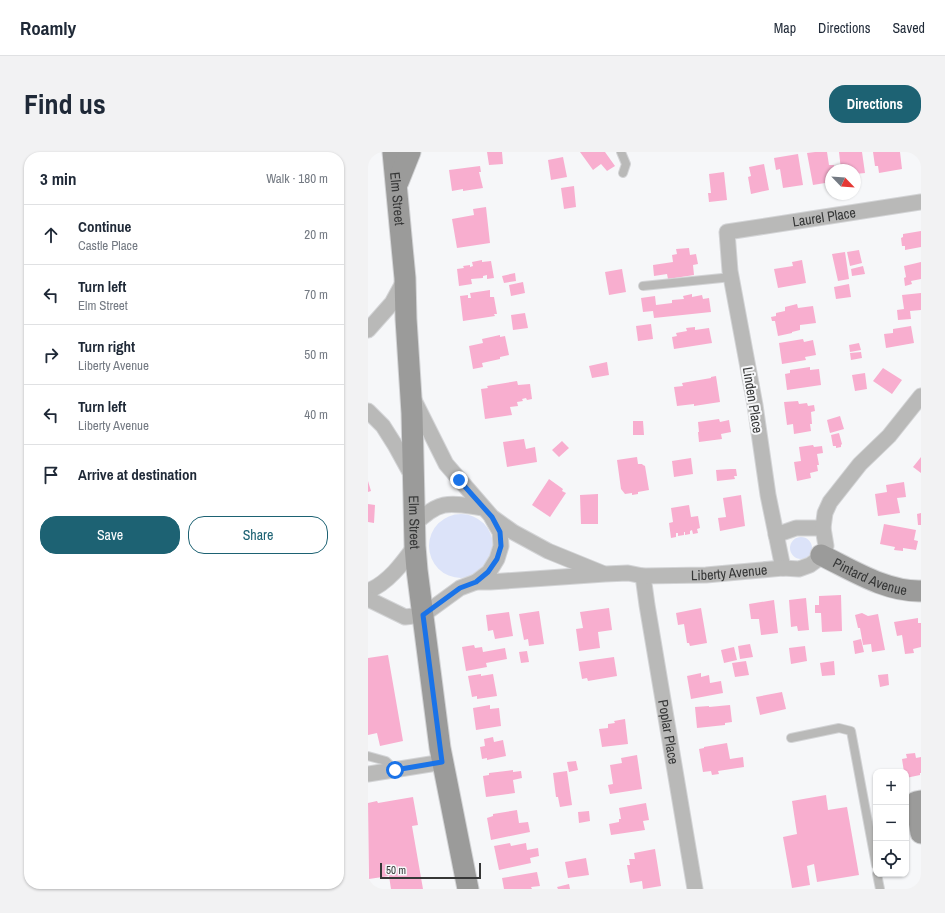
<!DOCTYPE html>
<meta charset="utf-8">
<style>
:root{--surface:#fff;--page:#f2f2f3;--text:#1f2937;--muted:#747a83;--line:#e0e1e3;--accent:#1d6273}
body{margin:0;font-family:"Archivo Narrow",sans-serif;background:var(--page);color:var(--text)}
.controls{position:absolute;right:12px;bottom:12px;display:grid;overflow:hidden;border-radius:8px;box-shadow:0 1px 3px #0004}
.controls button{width:36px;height:36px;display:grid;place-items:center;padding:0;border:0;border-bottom:1px solid var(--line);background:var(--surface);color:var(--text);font:20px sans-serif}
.compass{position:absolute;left:457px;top:12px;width:36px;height:36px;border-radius:50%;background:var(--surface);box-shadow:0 1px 3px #0004;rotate:115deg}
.scale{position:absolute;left:12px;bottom:10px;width:101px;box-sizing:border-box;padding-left:4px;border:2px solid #363737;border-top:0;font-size:11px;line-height:14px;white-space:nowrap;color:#363737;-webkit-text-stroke:3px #f6f7f9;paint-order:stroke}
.stop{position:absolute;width:12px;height:12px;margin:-9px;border:3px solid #1a73e8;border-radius:50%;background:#fff}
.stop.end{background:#1a73e8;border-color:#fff;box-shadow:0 1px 4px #0008}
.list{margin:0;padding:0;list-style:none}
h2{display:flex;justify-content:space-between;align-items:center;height:52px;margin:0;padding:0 16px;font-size:17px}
h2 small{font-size:13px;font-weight:400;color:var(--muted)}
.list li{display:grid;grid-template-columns:26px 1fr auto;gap:12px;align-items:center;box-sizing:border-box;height:60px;padding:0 16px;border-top:1px solid var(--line)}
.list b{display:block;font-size:15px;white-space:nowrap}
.list p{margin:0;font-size:13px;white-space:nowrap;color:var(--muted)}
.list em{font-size:13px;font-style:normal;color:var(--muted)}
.actions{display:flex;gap:8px;padding:12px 16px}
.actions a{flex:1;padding:9px 0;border:1px solid var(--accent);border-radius:16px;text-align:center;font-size:14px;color:var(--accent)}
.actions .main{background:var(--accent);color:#fff}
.icon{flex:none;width:22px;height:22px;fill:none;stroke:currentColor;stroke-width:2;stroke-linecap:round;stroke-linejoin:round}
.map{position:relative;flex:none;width:553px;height:737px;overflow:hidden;border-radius:16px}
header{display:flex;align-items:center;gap:24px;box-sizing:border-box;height:56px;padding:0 20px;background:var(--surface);border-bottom:1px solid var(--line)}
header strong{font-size:19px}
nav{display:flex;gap:22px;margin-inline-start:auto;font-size:14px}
.intro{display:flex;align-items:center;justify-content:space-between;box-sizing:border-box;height:96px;padding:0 24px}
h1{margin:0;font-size:28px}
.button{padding:10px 18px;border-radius:16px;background:var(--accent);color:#fff;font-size:14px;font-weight:700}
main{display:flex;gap:24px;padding:0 24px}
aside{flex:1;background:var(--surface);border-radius:16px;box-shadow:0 1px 3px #0004}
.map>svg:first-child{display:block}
.green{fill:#dce3f9}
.building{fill:#f8aecf}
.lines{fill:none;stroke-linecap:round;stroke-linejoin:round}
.lane-casing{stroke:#d3d4d6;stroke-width:10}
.street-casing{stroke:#d3d4d6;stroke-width:17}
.secondary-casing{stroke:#d3d4d6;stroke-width:23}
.lane{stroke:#b9b9b8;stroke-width:8}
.street{stroke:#b9b9b8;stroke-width:15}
.secondary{stroke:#9b9b9a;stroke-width:21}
.route{stroke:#1a73e8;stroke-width:5}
.labels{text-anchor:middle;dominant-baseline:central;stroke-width:4;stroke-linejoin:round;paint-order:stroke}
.street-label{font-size:14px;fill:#363737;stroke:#f6f7f9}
</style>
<header>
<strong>Roamly</strong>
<nav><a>Map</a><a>Directions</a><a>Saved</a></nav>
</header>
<div class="intro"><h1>Find us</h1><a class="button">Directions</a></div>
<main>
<aside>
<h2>3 min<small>Walk · 180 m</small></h2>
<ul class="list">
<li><svg class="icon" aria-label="ahead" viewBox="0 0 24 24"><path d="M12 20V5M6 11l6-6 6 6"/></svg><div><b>Continue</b><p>Castle Place</p></div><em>20 m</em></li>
<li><svg class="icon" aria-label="left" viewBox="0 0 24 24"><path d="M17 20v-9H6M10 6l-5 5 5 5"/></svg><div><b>Turn left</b><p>Elm Street</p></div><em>70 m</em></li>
<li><svg class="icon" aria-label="right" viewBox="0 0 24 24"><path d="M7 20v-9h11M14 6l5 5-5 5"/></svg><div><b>Turn right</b><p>Liberty Avenue</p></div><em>50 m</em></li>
<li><svg class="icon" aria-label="left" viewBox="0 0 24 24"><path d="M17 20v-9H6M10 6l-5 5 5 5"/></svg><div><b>Turn left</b><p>Liberty Avenue</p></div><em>40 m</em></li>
<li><svg class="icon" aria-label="arrive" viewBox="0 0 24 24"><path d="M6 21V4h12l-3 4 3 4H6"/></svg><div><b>Arrive at destination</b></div></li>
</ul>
<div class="actions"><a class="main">Save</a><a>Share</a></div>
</aside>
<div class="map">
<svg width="553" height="737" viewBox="0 0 553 737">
<rect width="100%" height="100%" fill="#f6f7f9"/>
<!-- green -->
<path class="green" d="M61 394a32 32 0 1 1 64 0a32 32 0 1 1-64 0Z
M422 396a11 11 0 1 1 22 0a11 11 0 1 1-22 0Z"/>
<!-- building -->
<path class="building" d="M119,0h15l1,12 -14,1z
M212,0h25l10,14 -8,5 -6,-7 -8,6z
M447,0h12l2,13h5l1,5h-4v12l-18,3 -6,-32z
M471,0h23l3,21 -10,1v-4h-14z
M505,0h27l2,17 -23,4 -1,-7h-3z
M430,2l5,31 -20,3 -3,-19 -4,1 -2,-12z
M195,5l4,20 -16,3 -3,-20z
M396,12l5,26 -18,4 -3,-17 3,-1 -2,-9z
M112,14l1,6h-2l4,16 -20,3v-2l-11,2 -3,-21z
M356,20l3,28 -18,2 -1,-9h3l-2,-19z
M206,34l2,21 -12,2 -3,-21z
M118,55l4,36 -33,5 -5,-29 22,-4 -1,-6z
M553,79v16l-16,3v-4h-3l-1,-8 2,-1v-3z
M321,96l1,7 6,-1 2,10 -5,1 1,10 -26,4 -1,-5 -13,2 -1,-11 20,-3 -1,-7 5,-1 -1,-5z
M491,98l3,13 -12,3 -3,-14z
M477,100l4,27 -11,2 -6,-27z
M114,108v2l9,-1 3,17 -7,1v-4l-4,1v2l-12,1 1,5 -13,2 -2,-17 7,-1 -1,-2 7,-1v2l3,-1 -1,-4z
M434,108l4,23 -28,5 -4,-19 19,-3 -1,-4z
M553,110v17l-10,2 1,3 -7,2 -1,-8 2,-1 -2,-11z
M495,114l2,8 -13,2 -1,-7z
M254,117l4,23 -17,3 -4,-23z
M147,121l1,8 -12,2 -2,-7z
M155,130l2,11 -14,3 -2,-11z
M481,132l2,13 -15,2 -2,-12z
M122,138v7h4l3,17h-3l1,2 -32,5 -3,-25 8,-1v3h3l-1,-5z
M553,141v17l-11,1 1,8 -13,1 -1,-10 7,-1 -2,-14z
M324,142v3l10,-2 1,4 6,-1 2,14 -57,6 -1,-7 -10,1 -2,-14 14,-2 1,9 16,-2v-3l12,-1 -1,-3z
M429,152l1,4 15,-2 3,17 -16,2v5l-8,2v1l-14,3 -3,-15h-3l-1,-4 5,-1v-3l9,-2v-4z
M157,161l3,15 -15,2 -2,-15z
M283,172l2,15 -15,2 -2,-15z
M543,174l3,17 -28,5 -2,-14 9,-1v-4z
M327,175v3l14,-2 3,15 -38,6 -2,-12 5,-1 -1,-3 11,-2 -1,-3z
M132,183v2l5,-1 4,19 -9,2v2l-18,4 1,4 -10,2 -4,-23 14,-3 -1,-4z
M435,187l1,3 9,-2 3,15 -11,2 1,3 -24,4 -3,-21z
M491,191l2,7 -11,2 -1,-7z
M493,200l1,6 -11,2 -1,-7z
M239,210l2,13 -17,3 -3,-12z
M442,215v3l9,-1 2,16 -34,5 -2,-16 5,-1v-3z
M515,216l19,12 -10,14 -19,-13z
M497,221l2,16 -12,2 -3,-16z
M348,224l4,26 -26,4v-2l-17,2 -3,-19 9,-1 -1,-3 29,-5v-1z
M149,229l1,4 12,-1 2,15 -5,1 -1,-2 -4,1 1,2 -6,1 1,4 -8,1 2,8 -27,4 -4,-30 7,-1 -1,-2z
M430,249l1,3 8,-1 1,3 6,-1 1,6 -4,1 1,12h-2l1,7 -17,3 -1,-10 -6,1 -3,-23z
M472,264l4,13 -14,4 -3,-13z
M351,267l1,3 9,-2 2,12 -10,2 1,5 -23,3 -1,-10h1l-1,-10z
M265,269h10l1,14h-11z
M471,281l3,11 -1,1v2l-5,1v-2h-3l-2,-11z
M156,287l2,10 9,-2 2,15 -30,5 -4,-25z
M194,289l7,7 -10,9 -7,-7z
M445,293l1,2 8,-1 1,7 -6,1 2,11h-2l1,6 -8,2 1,5 -14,3 -3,-19 7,-1 -2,-14z
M269,305l1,7h4l1,1 2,1 4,24 -11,2v2l-6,1v-2l-7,1 -4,-5 -4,-29z
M553,305v16l-8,-6z
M323,306l2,16 -19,3 -2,-16z
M363,317h5l1,7h-3l1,3 -18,2 -1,-11z
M181,327l14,10 -1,2 4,2 -16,24 -18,-12z
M0,329l3,10 -3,1z
M536,330l2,15 -9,1 3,15 -22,3 -3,-22 12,-2 -1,-7z
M230,342v30h-17l-1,-29z
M373,343l4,31 -25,5 -2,-13 8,-1 -3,-19z
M0,352l7,1 -1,18 -6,-1z
M321,353l2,12 7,-1 2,12 -3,1 1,4 -5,1 -1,-4 -2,1v3l-5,1v-3h-1v3l-6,1v-3h-2v4l-5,1 -2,-15 4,-1 -2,-14z
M553,361v12h-3l-1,-11z
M516,372l32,6 -2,10 4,1 -2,9 -13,-2v3l-9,-1 1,-3 -15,-3z
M473,443l1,36 -20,1 -1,-19h-6v-8h4v-9z
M438,446l3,32 -11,1 -1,-5 -6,1 -2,-27z
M406,448l4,33 -17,2 -2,-16h-8l-2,-15z
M241,456l3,22 -14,2 2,16 -21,3 -3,-22 7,-1 -3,-16z
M333,456l6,35 -17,3 -1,-3h-2l-3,-19 -6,1 -2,-12z
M171,459l5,33 -15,2 -1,-7 -4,1 -5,-26z
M141,460l4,24 -18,3 -2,-9 -5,1 -2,-16z
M494,461l6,3 10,-2 7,36 -13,2 -1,-8 -8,1 -3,-17h-2l-3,-13z
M550,466v5h3v24l-8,2 1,4 -9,1 -3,-19 -5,1 -3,-14z
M493,487l3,13 -9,2 -2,-13z
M382,492l3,13 -13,2 -2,-13z
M106,493l1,3 7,-1 1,5 22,-4 2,11 -21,4 1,4 -21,4 -4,-24z
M437,494l2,15 -16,3 -2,-16z
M366,495l3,13 -13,3 -3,-13z
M159,499l2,11 -8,1 -2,-11z
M20,503l15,86 -23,5 -3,-13 -9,2v-77z
M246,505l3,19 -29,5 -1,-3 -5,1 -3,-17z
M378,509l3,14 -14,2 -3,-14z
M466,509l1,14 -13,1 -2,-13z
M333,521v4l8,-2 1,8 11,-2 2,12 -32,6 -4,-23z
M113,522v2l12,-2 4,22 -20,3v-3l-5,1 -4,-21z
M520,522l1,11 -9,2 -2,-12z
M414,540l4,17 -26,6 -4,-18z
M122,553v4l9,-1 2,18 -25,4 -3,-22z
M362,553l2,17 -7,1v2l-28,3 -2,-21 14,-1v1z
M257,567l3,25 -26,3 -3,-18 9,-1v-4l7,-1 -1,-2z
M125,585l1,5 9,-2 3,16 -19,4v-2l-5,1 -2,-12 5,-1 -1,-7z
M359,591l3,16 13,-2 1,10 -26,4 1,3 -7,1 -1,-4 -8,1 -4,-23 5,-1v-1z
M547,601l1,5 5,-1v16h-1v2l-14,3v-6h-2l-2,-13 5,-1 -1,-4z
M269,603l5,34 -32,5 -2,-9 5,-1 -3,-19 12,-2 -1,-5z
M208,609l2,9 -9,2 -2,-10z
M145,618v2l8,-1 1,7 -9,2 2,13 -29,4 -3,-21 6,-1v-2z
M199,619l5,34 -12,2 -2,-10h-2l-3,-24z
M458,643l2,15 19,-3 12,68 -42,7 -3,-18 -7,2 3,19 -18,3 -9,-51 14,-3 -5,-33z
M45,645l5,28 -6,1 11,63h-32l-2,-13 -20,3 -1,-76 9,-2 1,2z
M278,651l3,17 -6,1 2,9 -34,5 -2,-11 10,-2v-3h2l-2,-11z
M149,658l2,13 9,-1 2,10 -39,8 -4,-22 6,-2v-2z
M221,659l1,10 -11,2 -1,-11z
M142,691l1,3 15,-3 1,7 11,-2 1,8 -9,2 1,5 -32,7 -5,-24z
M287,697l6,37 -18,3 -1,-8 -12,2 -3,-18h3l-1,-6h6l-1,-6z
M218,706l3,17 -21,3 -3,-16z
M169,720l3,14 -9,1 1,2h-28l-2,-11z
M201,732l1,5h-12l-1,-2z"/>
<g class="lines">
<!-- lane casing -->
<g class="lane-casing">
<path id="lane" d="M253,0l5,12 -3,9
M275,134l89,-9
M423,586l48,-10 12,3 25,134
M0,604l18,5 9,9
M509,722l3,15"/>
</g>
<!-- street casing -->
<g class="street-casing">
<g id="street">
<path d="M0,178l24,-27 13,-24"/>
<path d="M45,246l33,66 46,53 21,15 35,19 54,22"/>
<path d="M0,259l15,15 12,19 17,31"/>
<path d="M47,372c25,-25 35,-21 68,-16"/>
<path d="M408,383l20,-7h27"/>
<path id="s1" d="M415,416l-15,-73 -13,-90 -25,-134 -3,-39 194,-30"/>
<path id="s2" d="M275,424l4,29 48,284"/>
<path d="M108,430l13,-10 8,-13 4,-13 -1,-14 -8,-14"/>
<path d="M0,439c20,-8 34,-27 47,-45"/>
<path id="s3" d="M0,447l37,18 18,-2 37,-27 16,-6h14l115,-8 23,-1 15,3 63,-1 77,-7 16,1 11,-4 11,-8 5,-11 -3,-18 2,-15 5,-11 30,-38 29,-28 32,-40"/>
<path d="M0,622l75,-12"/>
</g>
</g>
<!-- secondary casing -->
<g class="secondary-casing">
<g id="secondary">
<path id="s4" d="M25,0l12,126 1,41 6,94 3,133 2,24 23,178 28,141"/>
<path d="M30,30l12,-30"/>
<path id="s5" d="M453,403c31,15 65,37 100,36"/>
<path d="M553,649l-5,1 5,31"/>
</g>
</g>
<!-- lane -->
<use href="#lane" class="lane"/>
<!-- street -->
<use href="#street" class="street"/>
<!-- secondary -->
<use href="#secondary" class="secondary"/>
</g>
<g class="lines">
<!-- route -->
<path class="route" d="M27,618l47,-8 -19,-147 37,-27 16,-6 12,-10 9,-13 4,-13 -1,-14 -8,-15 -33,-37"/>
</g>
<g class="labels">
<!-- street labels -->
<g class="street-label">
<text stroke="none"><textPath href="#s4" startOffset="47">Elm Street</textPath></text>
<text stroke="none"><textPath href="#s1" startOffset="439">Laurel Place</textPath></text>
<text transform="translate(385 248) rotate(81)">Linden Place</text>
<text stroke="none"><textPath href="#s4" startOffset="371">Elm Street</textPath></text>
<text stroke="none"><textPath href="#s3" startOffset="376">Liberty Avenue</textPath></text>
<text stroke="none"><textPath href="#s5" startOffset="54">Pintard Avenue</textPath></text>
<text stroke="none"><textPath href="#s2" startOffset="158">Poplar Place</textPath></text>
</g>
</g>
</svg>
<div class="controls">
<button>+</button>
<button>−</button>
<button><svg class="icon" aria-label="locate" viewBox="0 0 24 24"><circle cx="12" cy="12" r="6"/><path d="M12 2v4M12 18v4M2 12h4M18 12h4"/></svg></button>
</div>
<svg class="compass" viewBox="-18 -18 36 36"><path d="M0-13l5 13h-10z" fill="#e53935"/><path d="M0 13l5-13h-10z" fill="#747a83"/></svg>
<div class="scale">50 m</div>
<div class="stop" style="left:27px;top:618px"></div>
<div class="stop end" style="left:91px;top:328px"></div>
</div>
</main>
